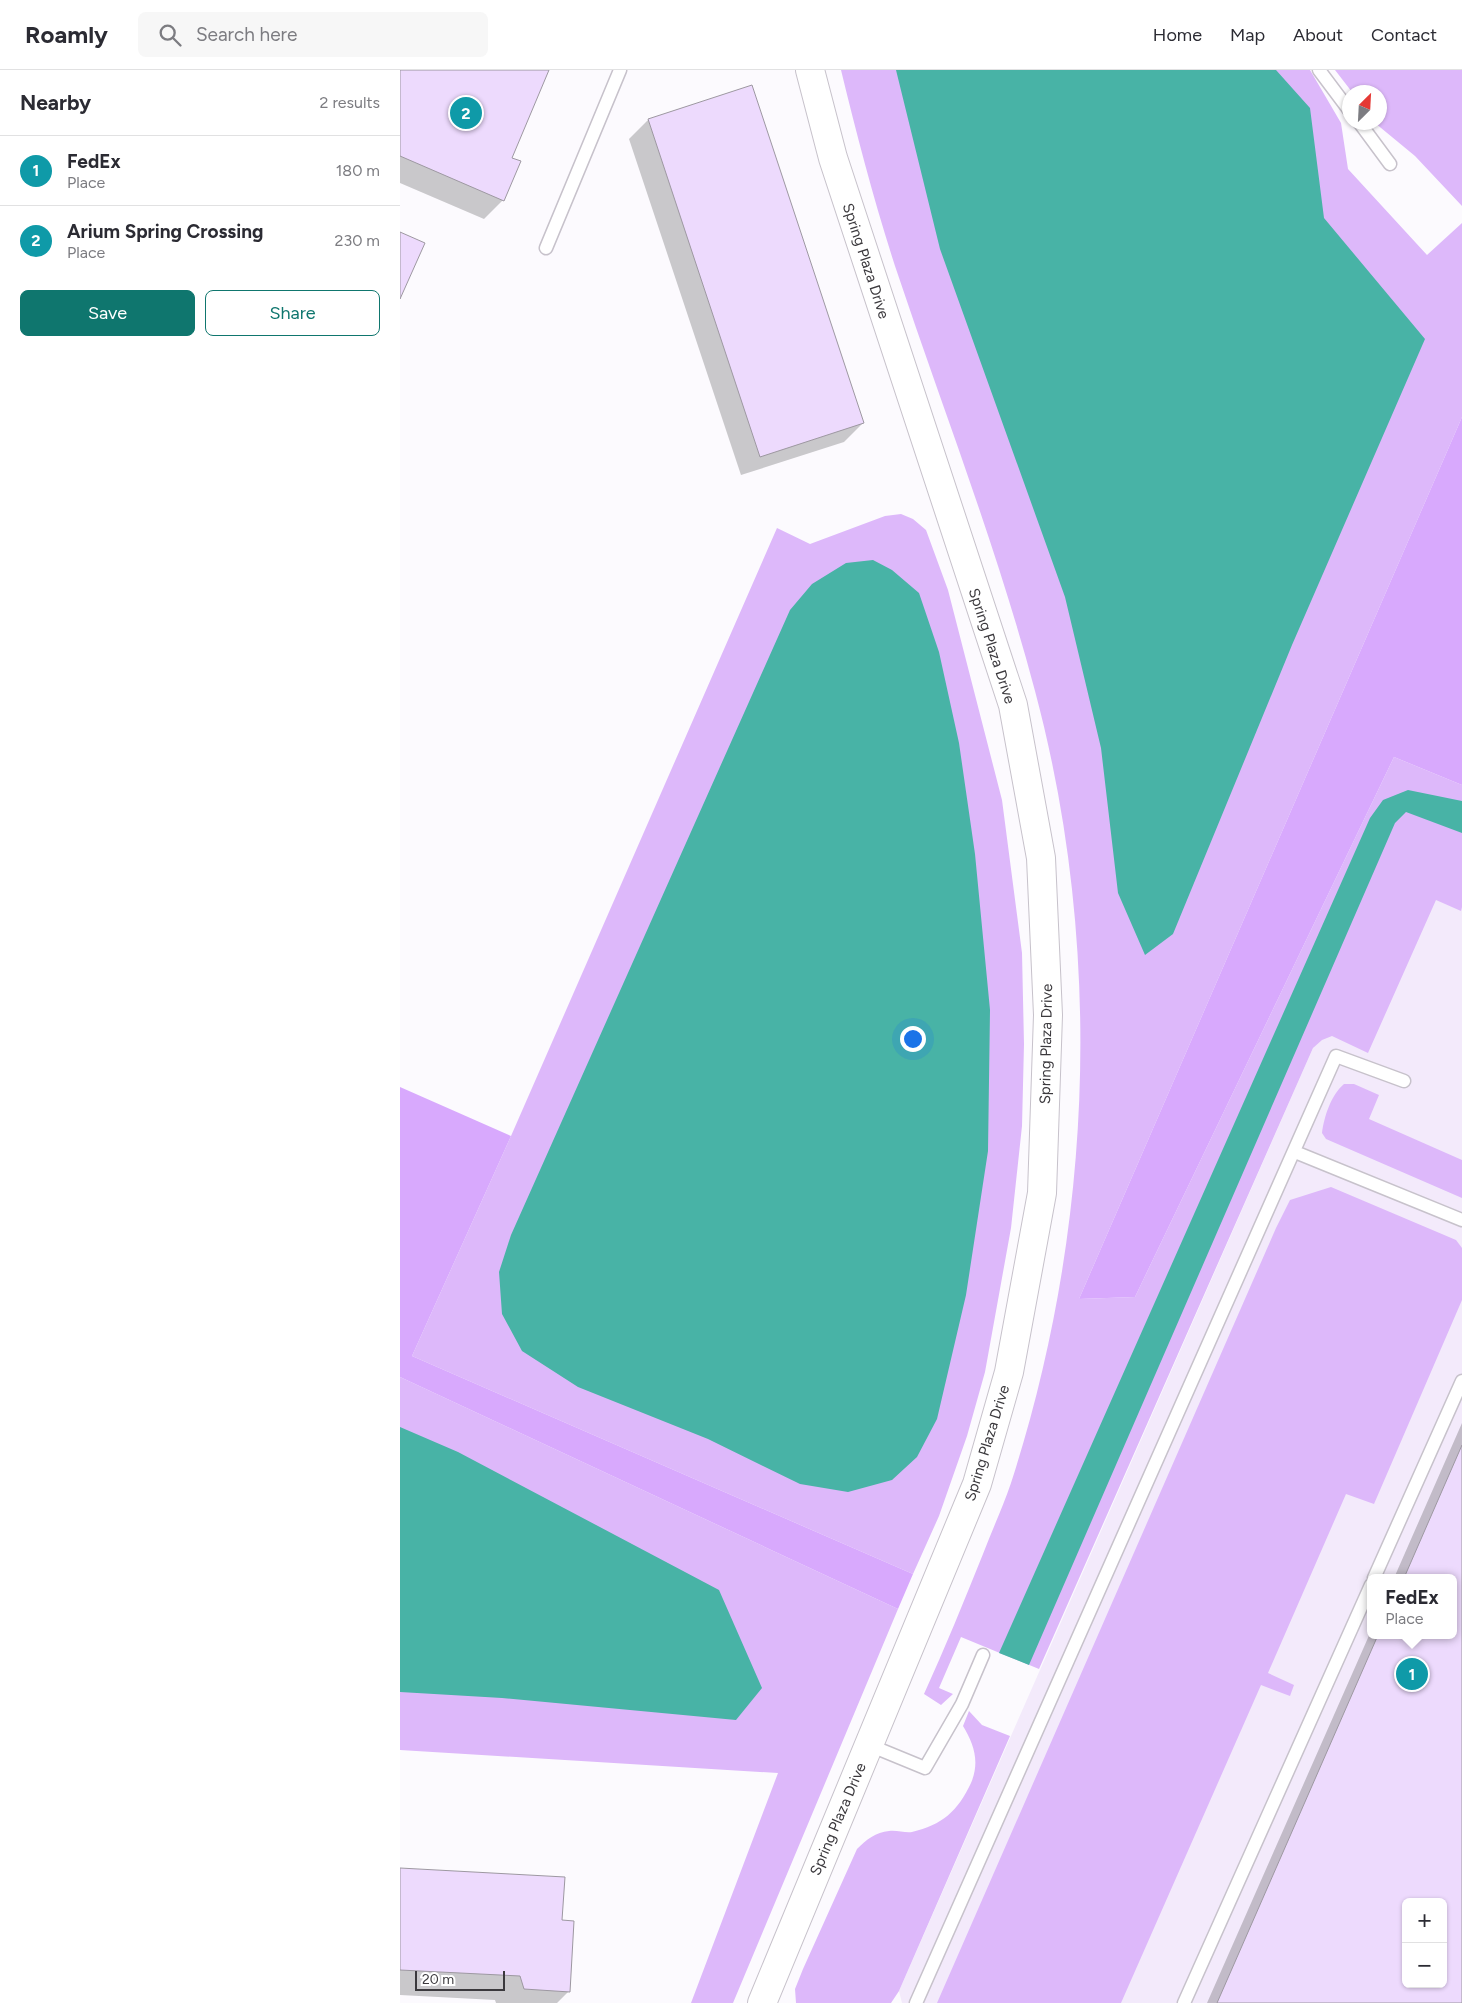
<!DOCTYPE html>
<meta charset="utf-8">
<style>
:root{--surface:#fff;--page:#f7f7f7;--text:#2b2b33;--muted:#7c7c81;--line:#e1e1e2;--accent:#0f766e}
body{margin:0;font-family:Figtree,sans-serif;background:var(--page);color:var(--text)}
.controls{position:absolute;right:15px;bottom:15px;display:grid;overflow:hidden;border-radius:8px;box-shadow:0 1px 4px #0004}
.controls button{width:45px;height:45px;display:grid;place-items:center;padding:0;border:0;border-bottom:1px solid var(--line);background:var(--surface);color:var(--text);font:25px sans-serif}
.compass{position:absolute;left:942px;top:15px;width:45px;height:45px;border-radius:50%;background:var(--surface);box-shadow:0 1px 4px #0004;rotate:24deg}
.scale{position:absolute;left:15px;bottom:12px;width:90px;box-sizing:border-box;padding-left:5px;border:2px solid #3b393d;border-top:0;font-size:14px;line-height:18px;white-space:nowrap;color:#3b393d;-webkit-text-stroke:4px #fff;paint-order:stroke}
.you{position:absolute;left:512px;top:968px;width:18px;height:18px;margin:-12px;border:4px solid #fff;border-radius:50%;background:#1a73e8;box-shadow:0 0 0 8px #1a73e833}
.badge{display:grid;place-items:center;width:32px;height:32px;border-radius:50%;background:var(--accent);color:#fff;font-size:16px;font-weight:700}
.pin{position:absolute;translate:-50% -50%;border:2px solid #fff;box-shadow:0 1px 5px #0006}
.popup{position:absolute;left:967px;top:1504px;width:90px;height:65px;box-sizing:border-box;display:grid;place-content:center;border-radius:8px;background:var(--surface);filter:drop-shadow(0 1px 4px #0005);font-size:16px;white-space:nowrap;color:var(--muted)}
.popup b{font-size:19px;color:var(--text)}
.popup::after{content:'';position:absolute;left:50%;top:100%;margin-left:-10px;border:10px solid transparent;border-top-color:var(--surface)}
.list{margin:0;padding:0;list-style:none}
h2{display:flex;justify-content:space-between;align-items:center;height:65px;margin:0;padding:0 20px;font-size:21px}
h2 small{font-size:16px;font-weight:400;color:var(--muted)}
.list li{display:grid;grid-template-columns:32px 1fr auto;gap:15px;align-items:center;box-sizing:border-box;height:70px;padding:0 20px;border-top:1px solid var(--line)}
.list b{display:block;font-size:19px;white-space:nowrap}
.list p{margin:0;font-size:16px;white-space:nowrap;color:var(--muted)}
.list em{font-size:16px;font-style:normal;color:var(--muted)}
.actions{display:flex;gap:10px;padding:15px 20px}
.actions a{flex:1;padding:11px 0;border:1px solid var(--accent);border-radius:8px;text-align:center;font-size:18px;color:var(--accent)}
.actions .main{background:var(--accent);color:#fff}
.icon{flex:none;width:28px;height:28px;fill:none;stroke:currentColor;stroke-width:2;stroke-linecap:round;stroke-linejoin:round}
.map{position:relative;flex:none;width:1062px;height:1933px;overflow:hidden}
header{display:flex;align-items:center;gap:30px;box-sizing:border-box;height:70px;padding:0 25px;background:var(--surface);border-bottom:1px solid var(--line)}
header strong{font-size:24px}
nav{display:flex;gap:28px;margin-inline-start:auto;font-size:18px}
.search{width:350px;height:45px;background:var(--page);display:flex;align-items:center;gap:12px;box-sizing:border-box;padding:0 18px;border-radius:8px;color:var(--muted);font-size:19px}
main{display:flex}
aside{flex:1;background:var(--surface)}
.map>svg:first-child{display:block}
.built{fill:#f3eafb;fill-rule:evenodd}
.green{fill:#ddb8fa}
.forest{fill:#d8a9fd}
.water{fill:#48b3a6}
.shadow{fill:#0003;fill-rule:evenodd}
.building{fill:#eddafd;stroke:#9d98a1;fill-rule:evenodd}
.lines{fill:none;stroke-linecap:round;stroke-linejoin:round}
.lane-casing{stroke:#c7c2cb;stroke-width:15}
.secondary-casing{stroke:#c7c2cb;stroke-width:30}
.lane{stroke:#fff;stroke-width:12}
.secondary{stroke:#fff;stroke-width:28}
.labels{text-anchor:middle;dominant-baseline:central;stroke-width:5;stroke-linejoin:round;paint-order:stroke}
.street-label{font-size:15px;fill:#3b393d;stroke:#fff}
</style>
<header>
<strong>Roamly</strong>
<div class="search"><svg class="icon" aria-label="search" viewBox="0 0 24 24"><circle cx="10" cy="10" r="6"/><path d="M15 15l6 6"/></svg>Search here</div>
<nav><a>Home</a><a>Map</a><a>About</a><a>Contact</a></nav>
</header>
<main>
<aside>
<h2>Nearby<small>2 results</small></h2>
<ul class="list">
<li><span class="badge" style="background:#0f9aa8">1</span><div><b>FedEx</b><p>Place</p></div><em>180 m</em></li>
<li><span class="badge" style="background:#0f9aa8">2</span><div><b>Arium Spring Crossing</b><p>Place</p></div><em>230 m</em></li>
</ul>
<div class="actions"><a class="main">Save</a><a>Share</a></div>
</aside>
<div class="map">
<svg width="1062" height="1933" viewBox="0 0 1062 1933">
<rect width="100%" height="100%" fill="#fcfafe"/>
<!-- built -->
<path class="built" d="M1011,755l51,23v1155h-560l-3,-12zM971,1508h82v57h-82zM1006,1832h37v82h-37z"/>
<!-- green -->
<path class="green" d="M441,0h469l31,53 7,46 79,86 35,-32v194l-383,882 56,-2 259,-540 68,28v122l-1,4 -25,-11 -68,153 -36,-17 -10,4 -9,8 -274,621 -78,-32 -22,51 14,6 -12,11 -17,-11c21,-46 40,-93 59,-140 9,-24 20,-47 28,-71 82,-253 93,-534 24,-792 -38,-144 -93,-284 -140,-425 -21,-65 -38,-130 -54,-196z
M935,0h127v136l-47,-50 -40,-33 4,-1v-30h-27z
M501,444l12,5 13,11 22,60 54,210 20,153 2,91 -2,82 -11,102 -26,144 -18,64 -28,80 -26,58 -501,-218 99,-220 266,-608 33,16 75,-28z
M944,1014h10l25,11 -10,24 93,41v38l-136,-59 -4,-6c2,-16 9,-38 22,-49z
M931,1117l125,53 6,8v52l-88,204 -28,-10 -78,179 26,12 -4,11 -29,-11 -140,318h-184l339,-775 14,-28z
M0,1307l498,232 -165,394h-42l87,-230 -378,-23z
M569,1641l13,14 28,11 -111,255 -8,12h-95l-1,-14 8,-20 54,-120c9,-9 19,-17 32,-18 8,-1 16,2 23,1 30,-7 46,-21 59,-49 9,-21 3,-39 -8,-57z"/>
<!-- forest -->
<path class="forest" d="M1062,347v368l-68,-28 -259,540 -56,2z
M0,1017l111,49 -99,220 501,218 -15,35 -498,-232z"/>
<!-- water -->
<path class="water" d="M496,0h380l34,38 14,110 101,121 -133,306 -119,289 -28,21 -27,-62 -17,-145 -36,-151 -125,-348z
M473,490l19,10 27,23 20,59 20,91 16,111 15,156 -2,141 -22,144 -29,124 -20,38 -25,23 -44,12 -48,-8 -92,-45 -130,-52 -56,-36 -20,-37 -3,-42 12,-37 279,-625 22,-26 34,-21z
M1008,720l54,11v32l-56,-21 -11,11 -366,842 -30,-12 371,-835 13,-18z
M0,1357l58,25 261,138 43,98 -26,32 -234,-22 -102,-6z"/>
<!-- shadow -->
<path class="shadow" d="M0,0h148l-38,89 -7,41 -19,19 -84,-36z
M351,17l112,336 -19,19 -103,33 -112,-336 19,-19z
M1062,1353v580h-255l164,-372v4h82v-57h-59zM1006,1832h37v82h-37z
M0,1799l169,122 -12,12h-61l-1,-3 -95,-5z"/>
<!-- building -->
<path class="building" d="M0,0h149l-37,88 9,3 -17,40 -104,-45z
M352,15l112,338 -104,34 -112,-338z
M0,162l25,11 -25,56z
M1062,1375v558h-245l161,-368h75v-57h-49zM1006,1832h37v82h-37z
M0,1798l165,9 -3,43 12,1 -4,71 -46,-3 -4,-13 -120,-6z"/>
<g class="lines">
<!-- lane casing -->
<g class="lane-casing">
<path id="lane" d="M919,0l30,40
M959,52l31,42
M146,178l74,-178
M895,1082l167,68
M974,1508l88,-197
M469,1675l56,23 37,-64 21,-49
M516,1933l420,-947 68,25
M784,1933l187,-418"/>
</g>
<!-- secondary casing -->
<g class="secondary-casing">
<path id="secondary" d="M362,1933l215,-519 32,-112 33,-179 6,-178 -7,-157 -28,-153 -180,-547 -23,-88"/>
</g>
<!-- lane -->
<use href="#lane" class="lane"/>
<!-- secondary -->
<use href="#secondary" class="secondary"/>
</g>
<g class="labels">
<!-- street labels -->
<g class="street-label">
<text transform="translate(466 191) rotate(72)">Spring Plaza Drive</text>
<text transform="translate(592 576) rotate(72)">Spring Plaza Drive</text>
<text transform="translate(646 974) rotate(-89)">Spring Plaza Drive</text>
<text transform="translate(587 1373) rotate(-73)">Spring Plaza Drive</text>
<text transform="translate(438 1749) rotate(-67)">Spring Plaza Drive</text>
</g>
</g>
</svg>
<div class="controls">
<button>+</button>
<button>−</button>
</div>
<svg class="compass" viewBox="-18 -18 36 36"><path d="M0-13l5 13h-10z" fill="#e53935"/><path d="M0 13l5-13h-10z" fill="#7c7c81"/></svg>
<div class="scale">20 m</div>
<div class="you"></div>
<div class="pin badge" style="left:1012px;top:1604px;background:#0f9aa8">1</div>
<div class="popup"><b>FedEx</b>Place</div>
<div class="pin badge" style="left:66px;top:43px;background:#0f9aa8">2</div>
</div>
</main>
